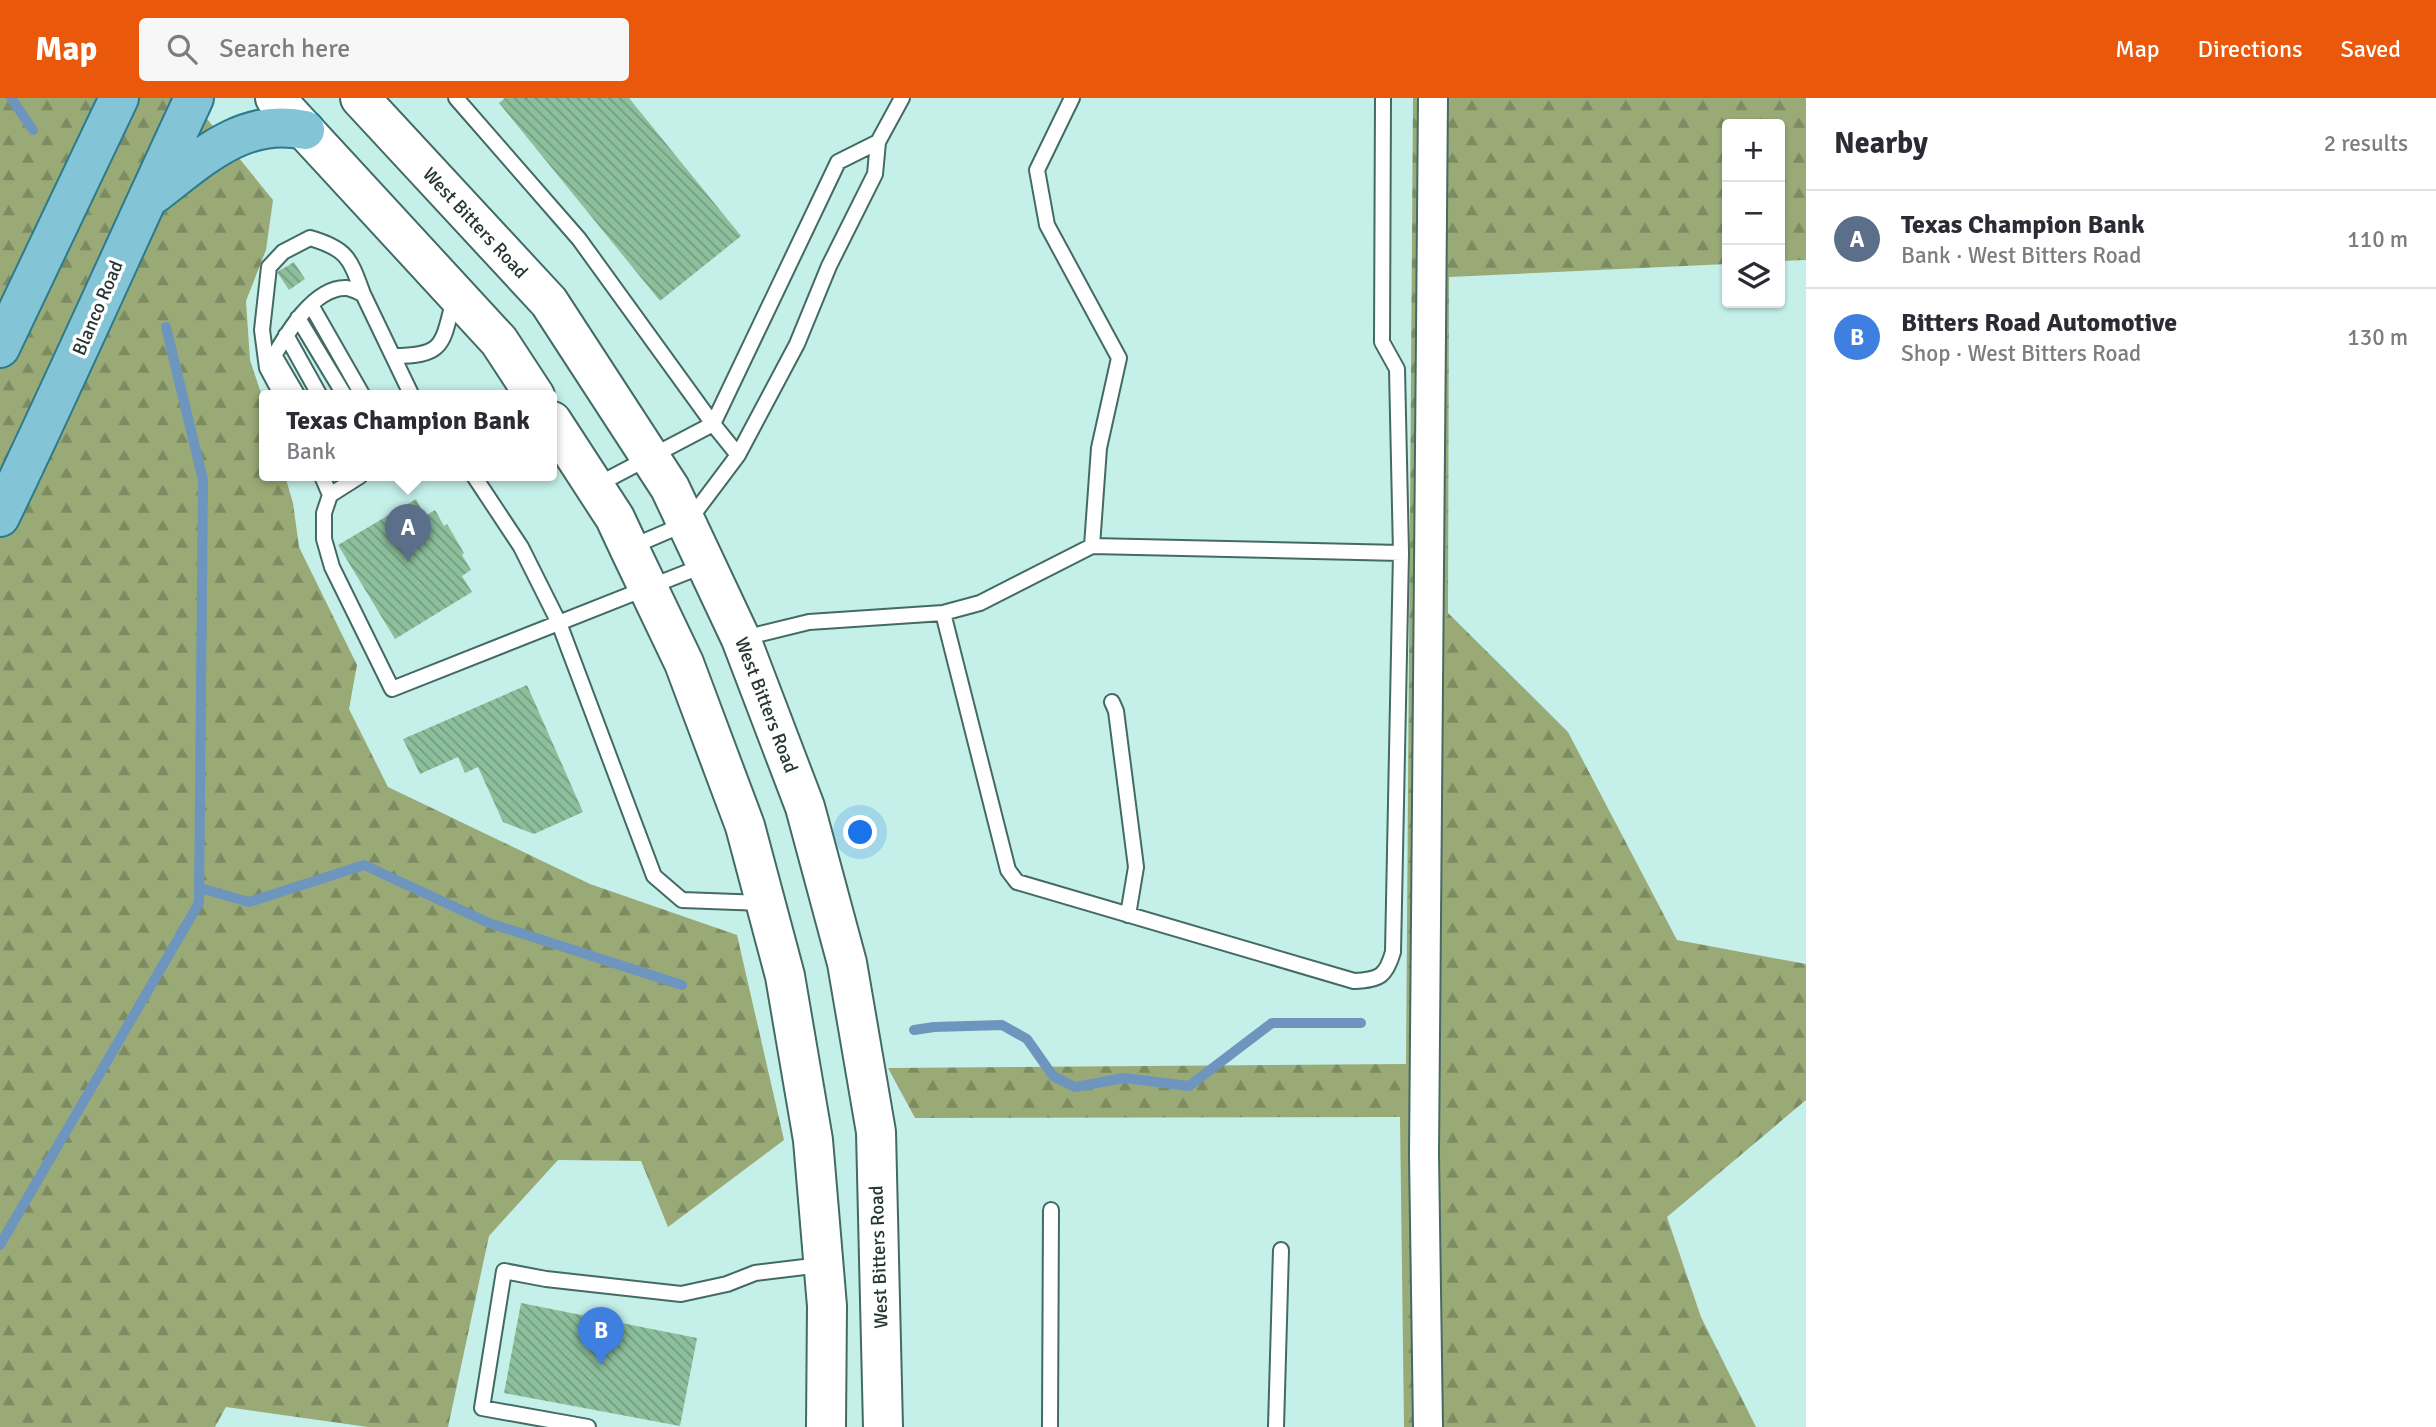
<!DOCTYPE html>
<meta charset="utf-8">
<style>
:root{--surface:#fff;--page:#f7f7f7;--text:#2b2b33;--muted:#7c7c81;--line:#e1e1e2;--accent:#ea580c}
body{margin:0;font-family:Signika,sans-serif;background:var(--page);color:var(--text)}
.controls{position:absolute;right:21px;top:21px;display:grid;overflow:hidden;border-radius:7px;box-shadow:0 2px 5px #0004}
.controls button{width:63px;height:63px;display:grid;place-items:center;padding:0;border:0;border-bottom:2px solid var(--line);background:var(--surface);color:var(--text);font:35px sans-serif}
.you{position:absolute;left:861px;top:735px;width:24px;height:24px;margin:-18px;border:5px solid #fff;border-radius:50%;background:#1a73e8;box-shadow:0 0 0 10px #1a73e833}
.badge{display:grid;place-items:center;width:46px;height:46px;border-radius:50%;background:var(--accent);color:#fff;font-size:23px;font-weight:700}
.pin{position:absolute;translate:-50% -58px;filter:drop-shadow(0 2px 4px #0008)}
.pin::after{content:'';position:absolute;top:37px;width:24px;height:21px;background:inherit;clip-path:polygon(0 0,100% 0,50% 100%)}
.popup{position:absolute;left:259px;top:292px;width:298px;height:91px;box-sizing:border-box;display:grid;place-content:center;border-radius:7px;background:var(--surface);filter:drop-shadow(0 2px 5px #0005);font-size:23px;white-space:nowrap;color:var(--muted)}
.popup b{font-size:26px;color:var(--text)}
.popup::after{content:'';position:absolute;left:50%;top:100%;margin-left:-14px;border:14px solid transparent;border-top-color:var(--surface)}
.list{margin:0;padding:0;list-style:none}
h2{display:flex;justify-content:space-between;align-items:center;height:91px;margin:0;padding:0 28px;font-size:30px}
h2 small{font-size:23px;font-weight:400;color:var(--muted)}
.list li{display:grid;grid-template-columns:46px 1fr auto;gap:21px;align-items:center;box-sizing:border-box;height:98px;padding:0 28px;border-top:2px solid var(--line)}
.list b{display:block;font-size:26px;white-space:nowrap}
.list p{margin:0;font-size:23px;white-space:nowrap;color:var(--muted)}
.list em{font-size:23px;font-style:normal;color:var(--muted)}
.icon{flex:none;width:38px;height:38px;fill:none;stroke:currentColor;stroke-width:2;stroke-linecap:round;stroke-linejoin:round}
.map{position:relative;flex:none;width:1806px;height:1329px;overflow:hidden}
header{display:flex;align-items:center;gap:42px;box-sizing:border-box;height:98px;padding:0 35px;background:var(--accent);color:#fff}
header strong{font-size:33px}
nav{display:flex;gap:38px;margin-inline-start:auto;font-size:24px}
.search{width:490px;height:63px;background:var(--page);display:flex;align-items:center;gap:18px;box-sizing:border-box;padding:0 24px;border-radius:7px;color:var(--muted);font-size:26px}
main{display:flex}
aside{flex:1;background:var(--surface)}
.map>svg:first-child{display:block}
.forest{fill:url(#forest-firs)}
.lines{fill:none;stroke-linecap:round;stroke-linejoin:round}
.stream{stroke:#6e95bd;stroke-width:10}
.building{fill:url(#building-back-hatch)}
.lane-casing{stroke:#436a65;stroke-width:18}
.street-casing{stroke:#436a65;stroke-width:32}
.secondary-casing{stroke:#436a65;stroke-width:42}
.primary-casing{stroke:#2c7a8b;stroke-width:42}
.lane{stroke:#fff;stroke-width:14}
.street{stroke:#fff;stroke-width:28}
.secondary{stroke:#fff;stroke-width:38}
.primary{stroke:#83c5d6;stroke-width:38}
.labels{text-anchor:middle;dominant-baseline:central;stroke-width:7;stroke-linejoin:round;paint-order:stroke}
.street-label{font-size:19px;fill:#253634;stroke:#fff}
</style>
<header>
<strong>Map</strong>
<div class="search"><svg class="icon" aria-label="search" viewBox="0 0 24 24"><circle cx="10" cy="10" r="6"/><path d="M15 15l6 6"/></svg>Search here</div>
<nav><a>Map</a><a>Directions</a><a>Saved</a></nav>
</header>
<main>
<div class="map">
<svg width="1806" height="1329" viewBox="0 0 1806 1329">
<defs>
<pattern id="forest-firs" width="22" height="20" patternUnits="userSpaceOnUse" patternTransform="scale(1.75)"><rect width="22" height="20" fill="#9aaa77"/><path d="M5 1l3.5 6h-7zM16 11l3.5 6h-7z" fill="#7d8b62"/></pattern>
<pattern id="building-back-hatch" width="6" height="6" patternUnits="userSpaceOnUse" patternTransform="scale(1.75)"><rect width="6" height="6" fill="#8cbf9c"/><path d="M-1 5l2 2M0 0l6 6M5-1l2 2" fill="none" stroke="#729c80"/></pattern>
</defs>
<rect width="100%" height="100%" fill="#c5f0ea"/>
<!-- forest -->
<path class="forest" d="M0,0h190l83,102 -7,50 -20,51 4,59 14,42v74h21l8,27 6,44 58,118 -8,44 39,78 202,97 147,51 47,205 -116,87 -27,-66 -83,-1 -69,76 -41,191h-80l-142,-20 -11,20h-215z
M1413,0h393v162l-26,1v-137h-53v140l-278,13 -1,336 120,119 109,208 129,24v136l-139,117 34,100 55,110h-352l-4,-310 -485,1 -27,-50 518,-4z"/>
<g class="lines">
<!-- stream -->
<path class="stream" d="M11,0l22,32
M200,790l49,14 115,-37 125,58 193,62
M914,932l20,-3 68,-2 25,14 26,37 22,11 49,-9 65,8 83,-63h89
M0,1147l199,-342 4,-423 -37,-153"/>
</g>
<!-- building -->
<path class="building" d="M505,0h124l112,138 -81,65 -161,-198z
M294,164l11,17 -16,11 -12,-18z
M416,401l9,17 10,-6 9,16 3,-2 17,29 -2,2 9,15 -9,6 10,16 -77,47 -57,-94z
M527,587l56,127 -49,22 -31,-12 -25,-55 -13,6 -7,-16 -38,17 -17,-35z
M521,1205l176,35 -17,88 -176,-33z"/>
<g class="lines">
<!-- lane casing -->
<g class="lane-casing">
<path id="lane" d="M456,0l123,141 134,185 25,31
M1072,0l-35,72 10,55 72,133 -20,90 -7,98
M311,207l52,91
M298,220l47,78
M286,237l34,61
M274,257l24,41
M394,258c51,0 48,-12 60,-57
M267,270l-5,-38 7,-63 14,-15 27,-14c38,11 40,21 53,56
M282,298l-15,-28c15,-26 44,-82 80,-80 5,1 11,4 16,6l49,102
M322,378l8,19 -6,18v26l8,28 60,122 313,-124
M474,378l47,71 38,76 95,253 28,24 81,3
M595,388l118,-62 125,-262 40,-20
M330,397l30,-19
M631,449l56,-24 51,-68 59,-111 32,-78 46,-92 3,-32 24,-44
M943,515l65,257 9,12 337,99c26,-1 32,-5 39,-29l8,-399 -4,-184 -15,-27 1,-244
M744,540l65,-16 134,-9 37,-10 112,-57 309,7
M1112,604l4,9 20,156 -8,48
M588,1329l-106,-19 22,-137 42,8 135,15 46,-10 28,-11 66,-8
M1050,1329l1,-217
M1276,1329l5,-177"/>
</g>
<!-- street casing -->
<g class="street-casing">
<path id="street" d="M1428,1329l-4,-273 9,-1056"/>
</g>
<!-- secondary casing -->
<g class="secondary-casing">
<path id="secondary" d="M275,0l224,243 36,55
M360,0l189,204 121,186 71,151 64,168 42,156 29,169 7,295
M552,323l63,97 14,30 55,115 61,163 40,150 28,164 14,166 -1,121"/>
</g>
<!-- primary casing -->
<g class="primary-casing">
<path id="primary" d="M153,97c46,-35 90,-79 152,-65
M0,250l119,-250
M0,419c67,-139 129,-280 194,-419"/>
</g>
<!-- lane -->
<use href="#lane" class="lane"/>
<!-- street -->
<use href="#street" class="street"/>
<!-- secondary -->
<use href="#secondary" class="secondary"/>
<!-- primary -->
<use href="#primary" class="primary"/>
</g>
<g class="labels">
<!-- street labels -->
<g class="street-label">
<text transform="translate(475 125) rotate(47)">West Bitters Road</text>
<text transform="translate(98 210) rotate(-67)">Blanco Road</text>
<text transform="translate(766 607) rotate(69)">West Bitters Road</text>
<text transform="translate(879 1159) rotate(-92)">West Bitters Road</text>
</g>
</g>
</svg>
<div class="controls">
<button>+</button>
<button>−</button>
<button><svg class="icon" aria-label="layers" viewBox="0 0 24 24"><path d="M12 4l9 5-9 5-9-5zM3 14l9 5 9-5"/></svg></button>
</div>
<div class="you"></div>
<div class="pin badge" style="left:408px;top:464px;background:#5c6f8a">A</div>
<div class="popup"><b>Texas Champion Bank</b>Bank</div>
<div class="pin badge" style="left:601px;top:1267px;background:#3f7fe0">B</div>
</div>
<aside>
<h2>Nearby<small>2 results</small></h2>
<ul class="list">
<li><span class="badge" style="background:#5c6f8a">A</span><div><b>Texas Champion Bank</b><p>Bank · West Bitters Road</p></div><em>110 m</em></li>
<li><span class="badge" style="background:#3f7fe0">B</span><div><b>Bitters Road Automotive</b><p>Shop · West Bitters Road</p></div><em>130 m</em></li>
</ul>
</aside>
</main>
